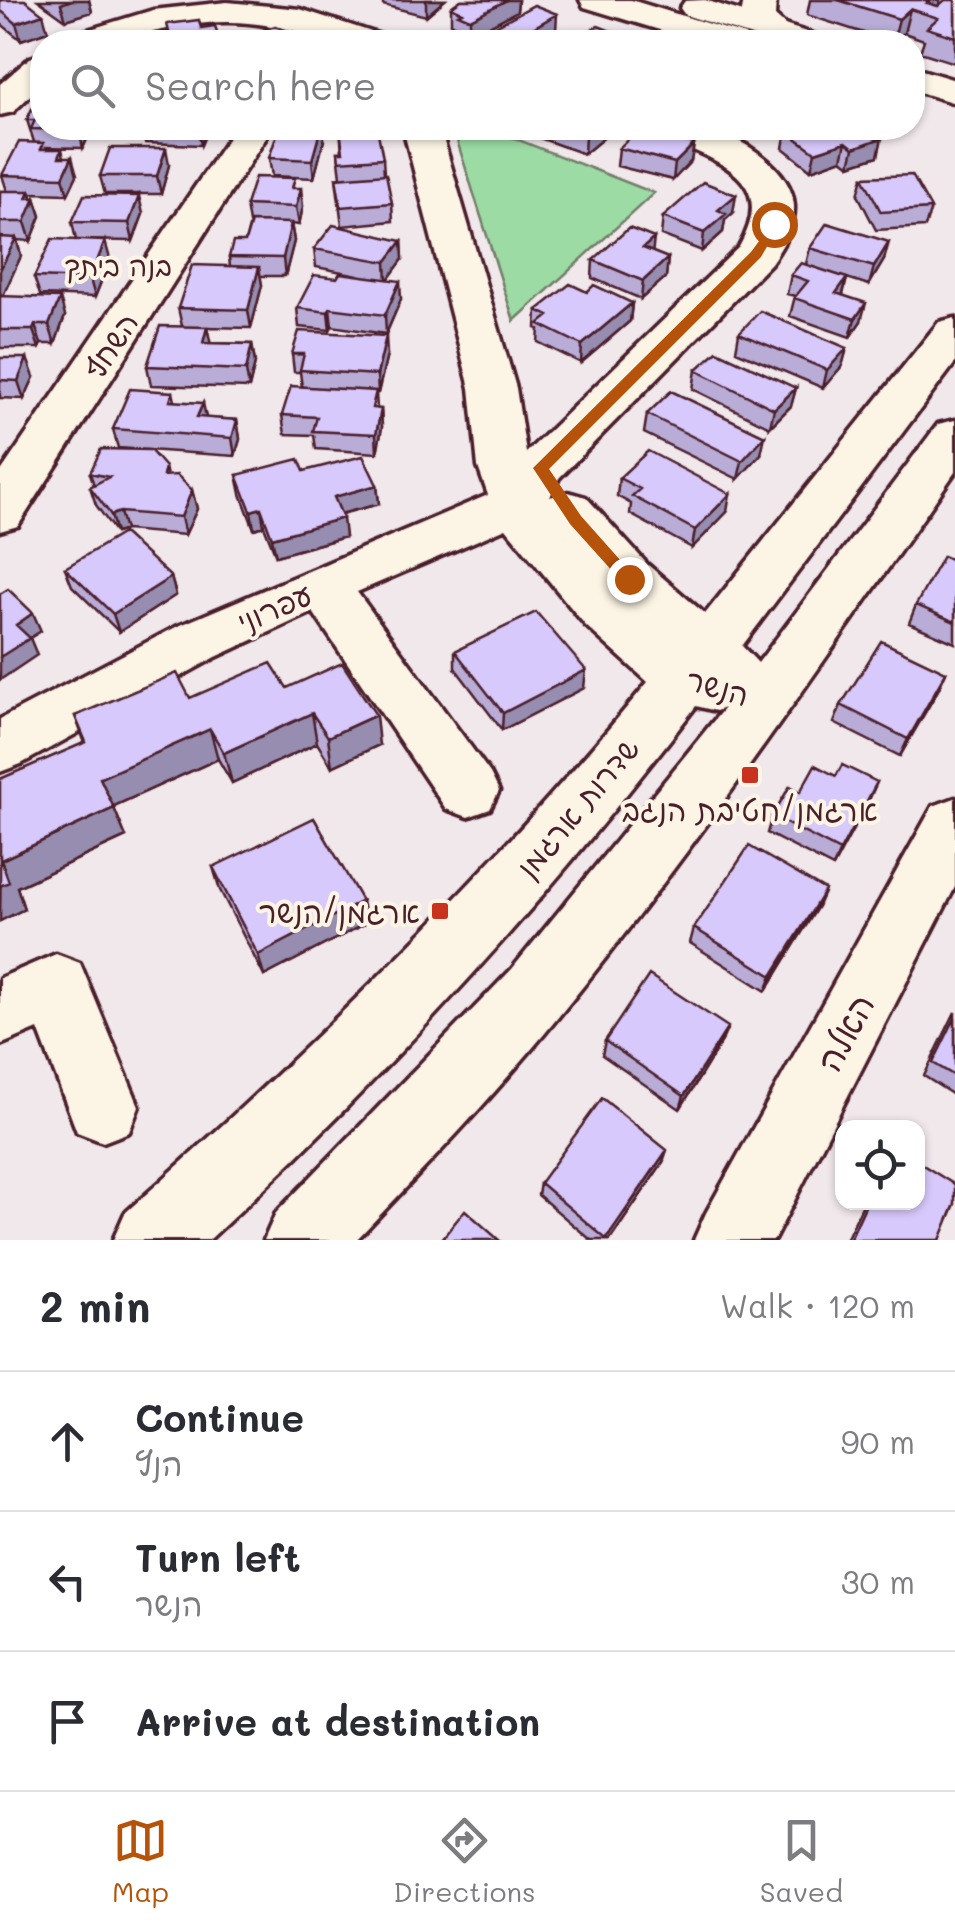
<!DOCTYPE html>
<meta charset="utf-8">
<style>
:root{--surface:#fff;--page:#f7f7f7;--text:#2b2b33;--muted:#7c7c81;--line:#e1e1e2;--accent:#b45309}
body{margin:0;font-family:Mali,"Playpen Sans Hebrew",sans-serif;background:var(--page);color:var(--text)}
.controls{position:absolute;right:30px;bottom:30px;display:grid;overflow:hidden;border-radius:20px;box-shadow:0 2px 8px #0004}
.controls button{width:90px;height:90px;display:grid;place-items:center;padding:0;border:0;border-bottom:2px solid var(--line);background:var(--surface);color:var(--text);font:50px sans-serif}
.stop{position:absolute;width:30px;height:30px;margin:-22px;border:8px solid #b45309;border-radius:50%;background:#fff}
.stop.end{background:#b45309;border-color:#fff;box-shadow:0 2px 10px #0008}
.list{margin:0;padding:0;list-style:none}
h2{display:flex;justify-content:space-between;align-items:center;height:130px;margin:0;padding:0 40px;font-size:42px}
h2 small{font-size:32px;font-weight:400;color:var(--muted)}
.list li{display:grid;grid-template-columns:65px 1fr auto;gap:30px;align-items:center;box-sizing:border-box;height:140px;padding:0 40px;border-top:2px solid var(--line)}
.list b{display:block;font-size:38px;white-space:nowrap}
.list p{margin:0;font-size:32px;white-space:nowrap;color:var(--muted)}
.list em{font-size:32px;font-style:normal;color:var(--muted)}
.icon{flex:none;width:55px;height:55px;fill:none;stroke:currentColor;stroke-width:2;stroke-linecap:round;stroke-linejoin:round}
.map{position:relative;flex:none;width:955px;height:1240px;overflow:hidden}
.search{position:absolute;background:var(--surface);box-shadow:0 2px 8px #0004;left:30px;right:30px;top:30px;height:110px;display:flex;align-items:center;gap:25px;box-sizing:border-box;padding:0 35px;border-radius:40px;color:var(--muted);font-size:38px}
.sheet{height:550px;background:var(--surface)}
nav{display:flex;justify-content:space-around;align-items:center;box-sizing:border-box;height:140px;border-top:2px solid var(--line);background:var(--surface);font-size:28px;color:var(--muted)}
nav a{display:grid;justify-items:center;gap:5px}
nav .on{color:var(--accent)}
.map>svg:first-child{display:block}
.green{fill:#9cdba4;stroke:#737d68;stroke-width:2.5}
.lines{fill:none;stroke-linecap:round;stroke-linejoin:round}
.minor-casing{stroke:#4a1f2b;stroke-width:7}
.major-casing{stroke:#4a1f2b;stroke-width:7}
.minor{fill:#fcf5e5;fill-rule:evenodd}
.major{fill:#fcf5e5;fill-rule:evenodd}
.wall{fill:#b9add8;stroke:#4a1f2b;stroke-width:2.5}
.shaded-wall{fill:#968db0;stroke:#4a1f2b;stroke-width:2.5}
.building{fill:#d7c9fb;stroke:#4a1f2b;stroke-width:2.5}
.route{fill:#b45309}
.poi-dot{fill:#c8321e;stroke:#fcf5e5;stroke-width:4}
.labels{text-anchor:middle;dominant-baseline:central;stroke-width:8;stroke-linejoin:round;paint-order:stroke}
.far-neighbourhood-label{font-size:28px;fill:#4a1f2b;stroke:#fcf5e5}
.street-label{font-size:30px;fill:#4a1f2b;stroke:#fcf5e5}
.poi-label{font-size:30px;fill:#4a1f2b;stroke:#fcf5e5}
.near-street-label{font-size:35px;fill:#4a1f2b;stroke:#fcf5e5}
</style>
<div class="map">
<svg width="955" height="1240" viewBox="0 0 955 1240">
<rect width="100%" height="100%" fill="#f1e8ec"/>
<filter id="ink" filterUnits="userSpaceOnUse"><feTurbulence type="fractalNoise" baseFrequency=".01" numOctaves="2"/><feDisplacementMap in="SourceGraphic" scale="20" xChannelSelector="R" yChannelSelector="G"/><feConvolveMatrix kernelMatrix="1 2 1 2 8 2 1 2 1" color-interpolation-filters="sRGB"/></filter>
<g filter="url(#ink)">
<!-- green -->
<path class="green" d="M453,128h35l166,65 -140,128z"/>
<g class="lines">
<!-- minor casing -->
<g class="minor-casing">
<path id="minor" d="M744,0h32l-1,16 20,18 -5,7c-23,4 -37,-5 -49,-25z
M227,2l73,7 81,26 5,7c-54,4 -104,-21 -160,-20 -55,0 -106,24 -160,20l5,-7 82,-25z
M42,54v30l-29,28 -13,3v-31l30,-26z
M235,128h37l-254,398 -18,5v-58z
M403,128h37l76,260 10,65 213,-206c34,-59 -4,-80 -56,-101 -13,-5 -26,-7 -32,-18 17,0 38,-4 54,0 34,8 87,39 89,78 1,21 -12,41 -23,57l-212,215 -9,19 18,-5 18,5 62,68 57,49 234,-292 16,-4v45l-213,283 16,17 180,-239 17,-4v52c-128,184 -254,370 -396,544 -63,78 -133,151 -203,224h-92l12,-27 236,-244 212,-261 -8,3 -20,-5c-147,192 -309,370 -487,534h-96l12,-27c187,-165 364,-338 523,-531l-62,-56 -80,-98 -149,64 133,181 9,18 -9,18 -22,8 -22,-8 -133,-197 -97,45 -195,107 -21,8v-53l176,-92 312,-132 -10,-28 -8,-79z
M955,798v89l-181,353h-80l12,-27 227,-407z
M56,954l24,9 59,143 -10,26 -26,10 -26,-10 -39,-103 -38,16v-67z"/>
</g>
<!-- major casing -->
<g class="major-casing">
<path id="major" d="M580,0h51l114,35 5,7h-51l-115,-35z
M705,0l111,35 5,7h-50l-86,-27 -5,-7 5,-7z
M912,67l43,13v23l-43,-13z"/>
</g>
<!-- minor -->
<use href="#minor" class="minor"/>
<!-- major -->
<use href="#major" class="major"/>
</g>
<!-- wall -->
<path class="wall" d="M0,0l48,31 -27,9 -21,-17z
M38,0h51l3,12 -26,8z
M383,0h62l-19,16 -43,-11z
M461,0h57l-1,11 -47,25 -12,-5v-4l-7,-4v-16z
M810,0h130l-1,5 16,-5v63l-35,-11 4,-12 -20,-7 -12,9 -85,-27z
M488,30l68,1 -20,11h-48z
M32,109l10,19h68l-3,8 -18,-1 -6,13 -37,-1v2h16l2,8 13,18 -9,19 -37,-1 1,5h3l6,18 -10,25 -14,-1 4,16 -19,40 63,20 -10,28h-14l-2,4h-39v-157h7l-5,-16 32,-33 -7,-22z
M142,128h66l-7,17 -56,-2z
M537,128h75v3l-28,23 -47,-17z
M736,128h51l-16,8 -9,-4 -8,5z
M883,128l-5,28 -28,9 -8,-6 -31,11 -28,-22 3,-17z
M340,129l43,29 1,16 8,29 1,18 -51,5 -6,-48 5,-1 -3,-25h4z
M324,140l-10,38 -42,-2 -3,-18z
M694,144l-3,17 -18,19 -56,-14 2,-18z
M169,165l-8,29h-56l-5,-18z
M863,177l68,32 -6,18 -49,3 -18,-35z
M296,188l7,18 -4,19 -8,-1 3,17 -9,35h-25l2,9 -11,43 -44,-1 3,16 42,1 3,19 -6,25 -98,-3 -4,-19 35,-40 -4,-18 52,-42 -1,-9 16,-15 5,-19h-1l-3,-18z
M733,213l-8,7 -2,12 -21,19 -41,-16 2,-18z
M143,214l-10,27 -57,-1 -4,-18z
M402,241l1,18 -15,20 13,20 -15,35 -54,-8 -2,4 -31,-3 -2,-19 40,-30 21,-3 -42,-8 -2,-18z
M810,248l74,12 -15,25 -22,-7 -4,17 18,26 -11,16 -60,-21 5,-20 -8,-2 4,-19 15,-11z
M652,252l16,6 -2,19 -25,22 -49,-21 1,-18z
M110,259l-15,38 -55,-2 -6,-18z
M587,292l45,11 -2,18 -49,42 -43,-21 1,-13 -3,-1 1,-18z
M739,333l108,15 -5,18 -19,22 -87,-37z
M292,354l95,1 -9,38h-2l1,16h4l1,18 -5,26 -61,-4 -2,-14 -29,-1 -3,-19 20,-28 -2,-15h-6z
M0,358l34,19 -10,22 -24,-1z
M696,370l100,18 -5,18 -21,21 -77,-38z
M173,392l2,9 31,17 31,2 3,19 -5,17 -117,-8 -5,-19z
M647,414l114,40 -23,25 -94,-46z
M165,467l2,9 25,14 5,19 -12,26 -60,-5 -9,3 -20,-28 -6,-18 4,-2 -4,-12z
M304,471l73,14 2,19 -38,10 4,23 -69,19 -12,-30 -10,3 -13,-35 -4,-19z
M619,478l108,34 -35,36 -62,-34 1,-10 -14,-8z
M955,561v82l-46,-20 7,-18z
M65,568l106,9 5,18 -57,37 -47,-46z
M455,651l129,37 -82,42 -47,-62z
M946,672l-8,18 -38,66 -66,-33 7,-18z
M287,688l92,57 -47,22 -15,-24 -85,40 -14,-24 -105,47 13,31 -109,50 7,22 -24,12v-142l85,-36 -10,-27 115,-18z
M877,782l-44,85 -66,-34 5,-17 28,-24z
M213,867l153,56 -102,53 -44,-86z
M818,906l-52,85 -76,-48 4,-15z
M955,1012v84l-31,-20z
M605,1041h117l-42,68 -78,-54z
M663,1162l-53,78h-19l-53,-45 2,-12z
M864,1202h54l22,38h-94z"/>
<!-- shaded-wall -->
<path class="shaded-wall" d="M72,0h17l3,12 -26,8 -5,-16z
M426,0h19l-19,16z
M507,0h11l-1,11 -47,25v-17z
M931,0h9l-3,13 -10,-10z
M910,9l-6,24 -11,9 6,-23z
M43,14l5,17 -27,9 -5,-17z
M557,14l-1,17 -20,11h-24v-2z
M619,34v8h-14z
M80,128h7l2,7 -6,13 -4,-18z
M198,128h10l-7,17z
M321,128h2l1,12 -10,38 -2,-18z
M596,128h16v3l-28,23 1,-18z
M756,128h7l-1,4 -8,5z
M773,128h14l-16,8z
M883,128l-3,11 2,-1 -4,18 -28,9 4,-17 18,-17z
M846,142l-4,17 -31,11 4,-18z
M694,144l-3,17 -18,19 2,-17z
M166,148l3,17 -8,29 -4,-18z
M72,157l5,18 -9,19 -5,-17z
M301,188l2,18 -4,19 -3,-18z
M30,191l4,12 1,-5 6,18 -10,25 -6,-19 2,-24z
M736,195l-3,18 -8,7 -2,12 -21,19 2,-18 14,-23z
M139,196l4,18 -10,27 -4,-18z
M291,223l3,18 -9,35 -2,-18z
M16,238l5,18 -19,42 -2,-6v-22z
M654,238l-2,18 -9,-8z
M105,241l5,18 -15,38 -5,-18z
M402,241l1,18 -16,22 -1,-19z
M889,242l-5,18 -15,25 5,-18z
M668,258l-2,19 -25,22 2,-18z
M259,267l3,18 -11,43 -3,-18z
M847,278l-5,19 -6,-4z
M400,281l1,18 -15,35 -1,-19z
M60,298l5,18 -10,28 -6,-19z
M632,303l-2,18 -49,42 1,-18z
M866,303l-5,18 -11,16 5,-18z
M330,308l2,18 -2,4 -2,-18z
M35,325l6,19 -2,4 -6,-18z
M207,327l4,18 -8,-2z
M386,336l1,19 -9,38 -1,-18z
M252,344l3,19 -6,25 -3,-18z
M847,348l-5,18 -19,22 4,-18z
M27,358l7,19 -10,22 -6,-18z
M796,388l-5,18 -21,21 4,-18z
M203,403l4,19 -10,-5z
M381,409l1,18 -5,26 -1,-19z
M237,420l3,19 -5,17 -3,-18z
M765,436l-4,18 -23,25 4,-18z
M377,485l2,19 -43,11 -2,-18z
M192,490l5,19 -12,26 -4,-18z
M730,494l-3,18 -35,36 3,-18z
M261,508l3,18 -10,3 -3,-18z
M120,512l5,18 -9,3 -5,-18z
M343,518l2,19 -69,19 -4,-18z
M171,577l5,18 -57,37 -6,-18z
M33,613l8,18 -11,7 7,17 -37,25v-23l16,-32z
M586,670l-2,18 -82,42 1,-17z
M946,672l-8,18 -38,66 8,-17z
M312,713l5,30 -85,40 -8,-30z
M376,715l3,30 -47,22 -4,-30z
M210,729l8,30 -106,48 -12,-29z
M877,782l-7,16 -37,69 7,-16z
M114,808l12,29 -109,50 7,22 -24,12 1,-61z
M825,890l-7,16 -52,85 6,-15z
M362,901l4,22 -102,53 -6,-21z
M728,1027l-6,14 -42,68 4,-13z
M667,1150l-4,12 -53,78h-4z"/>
<!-- building -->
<path class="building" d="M0,0h25l18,14 -27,9 -16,-13z
M461,0h46l-37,19 -12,-5 4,-2 -11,-5z
M838,0h93l-4,3 11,3 7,-6h10v37l-28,-9 11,-10 -28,-9 -11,10z
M534,5l23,9 -45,26 -24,-10z
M199,20l2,8 14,-2 5,15 -8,1h-53l-6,-2 -2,-5 18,-3 -2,-8z
M275,26l39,16h-70l5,-2 -7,-3z
M598,26l21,8 -14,8h-50l24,-12 7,2z
M42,105v23h38l-1,2 -48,-1 4,-9h-8l5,-11h8z
M279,128h42l-9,32 -43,-2z
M352,128h25l6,30 -44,3 -1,-9h5l-3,-23z
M560,128h36l-11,8z
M640,128h3l51,16 -19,19 -56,-15z
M796,128h86l-10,3 10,7 -28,10 -8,-6 -31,10 -29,-21z
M19,142l25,1 -3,6h21l-3,8h13l-9,20 -61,-2z
M110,148h56l-9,28h-57z
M386,174l6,29 -51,4 -5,-29z
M912,175l19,34 -50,3 -18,-35z
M255,177l40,1 -3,10h9l-5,19 -50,-2z
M703,182l33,13 -18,15 8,4 -22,19 -41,-16z
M0,191h30l-3,7h8l-10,24h-25z
M84,195l55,1 -10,27 -57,-1z
M251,222l40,1 -8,35 -54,-1 4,-15h12z
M827,223l62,19 -15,25 -64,-19z
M333,225l69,16 -16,21 -72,-13z
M629,228l25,10 -11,10 25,10 -25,23 -50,-21z
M0,237l16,1 -16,32z
M52,239l53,2 -15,38 -56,-2z
M801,263l46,15 -11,15 30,10 -11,16 -61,-21 14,-17 -17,-6z
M192,265l67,2 -11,43 -70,-2z
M340,273l60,8 -15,34 -55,-7 -2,4 -31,-4 17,-33 23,3z
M570,284l17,8 7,-7 38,18 -50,42 -43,-21 10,-8 -12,-6z
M0,296l60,2 -11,27h-14l-2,5h-33z
M760,311l87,37 -20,22 -88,-37z
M160,326l47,1 -4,16 49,1 -6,26 -99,-4z
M299,331l87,5 -9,39 -77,-5 4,-16h-12z
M717,351l79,37 -22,21 -78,-39z
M0,358h27l-9,23 -18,-1z
M291,386l85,5 -4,17 9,1 -5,25 -63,-3 4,-14 -35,-2z
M130,389l43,3 -3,9 33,2 -6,14 40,3 -5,18 -119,-9z
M671,391l94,45 -23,25 -95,-47z
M101,449l49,1 15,17 -2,9 14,-1 15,15 -11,27 -61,-5 -9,3 -21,-28 19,-10 -19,-4z
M648,451l82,43 -35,36 -63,-34 8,-7 -21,-11z
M363,456l14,29 -43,12 9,21 -71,20 -11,-30 -10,3 -14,-36 62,-16 5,12z
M123,533l48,44 -58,37 -48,-46z
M943,556l12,5v61l-39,-17z
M8,589l25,24 -17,12 14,13 -30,19v-63z
M536,612l50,58 -83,43 -48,-62z
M881,641l65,31 -38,67 -67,-34z
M271,663l16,25 55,-25 34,52 -48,22 -16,-24 -88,40 -14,-24 -110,49 14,30 -113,52 8,22 -9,4v-107l86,-37 -11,-26 102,-43 13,25z
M815,765l21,11 6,-11 35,17 -37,69 -68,-35 18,-30 10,6z
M314,818l48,83 -104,54 -45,-88z
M749,846l76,44 -53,86 -78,-48z
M649,975l79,52 -44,69 -79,-55z
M955,1018v58l-22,-13z
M602,1098l65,52 -61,89 -66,-56z
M918,1162l37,23v19l-15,36h-88l-2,-1 17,-37h51z
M465,1210l34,30h-58z"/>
</g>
<!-- route -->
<path class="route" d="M774,221l6,3 -19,33 -212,212 32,47 56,63 -2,4h-12l-53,-59 -37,-56 218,-216z"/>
<!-- markers -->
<g class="poi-dot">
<rect x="740" y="765" width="20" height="20" rx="5"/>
<rect x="430" y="901" width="20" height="20" rx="5"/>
</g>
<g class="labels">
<!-- far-neighbourhood labels -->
<g class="far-neighbourhood-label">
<text x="118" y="265">בנה ביתך</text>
</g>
<!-- street labels -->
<g class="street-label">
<text transform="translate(110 345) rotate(-57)">השחף</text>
<text transform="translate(274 607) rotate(-24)">עפרוני</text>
<text transform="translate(718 686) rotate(16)">הנשר</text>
<text transform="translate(577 807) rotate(-50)">שדרות ארגמן</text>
</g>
<!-- poi labels -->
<g class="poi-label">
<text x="750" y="809">ארגמן/חטיבת הנגב</text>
<text x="420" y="911" text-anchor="end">ארגמן/הנשר</text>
</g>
<!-- near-street labels -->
<g class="near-street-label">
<text transform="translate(844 1032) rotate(-62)">האלה</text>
</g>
</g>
</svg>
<div class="controls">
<button><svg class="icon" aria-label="locate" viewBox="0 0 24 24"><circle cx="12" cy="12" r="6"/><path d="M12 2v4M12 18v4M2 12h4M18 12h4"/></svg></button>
</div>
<div class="stop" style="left:774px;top:224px"></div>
<div class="stop end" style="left:629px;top:579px"></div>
<div class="search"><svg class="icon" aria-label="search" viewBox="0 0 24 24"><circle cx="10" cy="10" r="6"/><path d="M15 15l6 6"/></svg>Search here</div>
</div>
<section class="sheet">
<h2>2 min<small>Walk · 120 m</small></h2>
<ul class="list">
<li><svg class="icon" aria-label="ahead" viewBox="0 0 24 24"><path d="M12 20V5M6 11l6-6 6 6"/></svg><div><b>Continue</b><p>הנץ</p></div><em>90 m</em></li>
<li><svg class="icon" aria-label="left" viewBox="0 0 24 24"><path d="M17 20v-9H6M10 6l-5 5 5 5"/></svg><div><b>Turn left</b><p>הנשר</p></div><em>30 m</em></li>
<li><svg class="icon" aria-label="arrive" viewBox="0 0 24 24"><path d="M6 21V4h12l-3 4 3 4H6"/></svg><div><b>Arrive at destination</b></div></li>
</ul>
</section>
<nav>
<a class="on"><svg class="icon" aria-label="map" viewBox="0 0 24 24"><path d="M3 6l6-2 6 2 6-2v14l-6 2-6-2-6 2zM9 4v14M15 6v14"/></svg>Map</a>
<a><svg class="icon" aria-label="directions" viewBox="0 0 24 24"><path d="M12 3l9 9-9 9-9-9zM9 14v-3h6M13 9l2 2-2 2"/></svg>Directions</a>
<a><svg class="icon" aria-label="saved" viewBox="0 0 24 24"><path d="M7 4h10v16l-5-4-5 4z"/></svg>Saved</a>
</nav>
